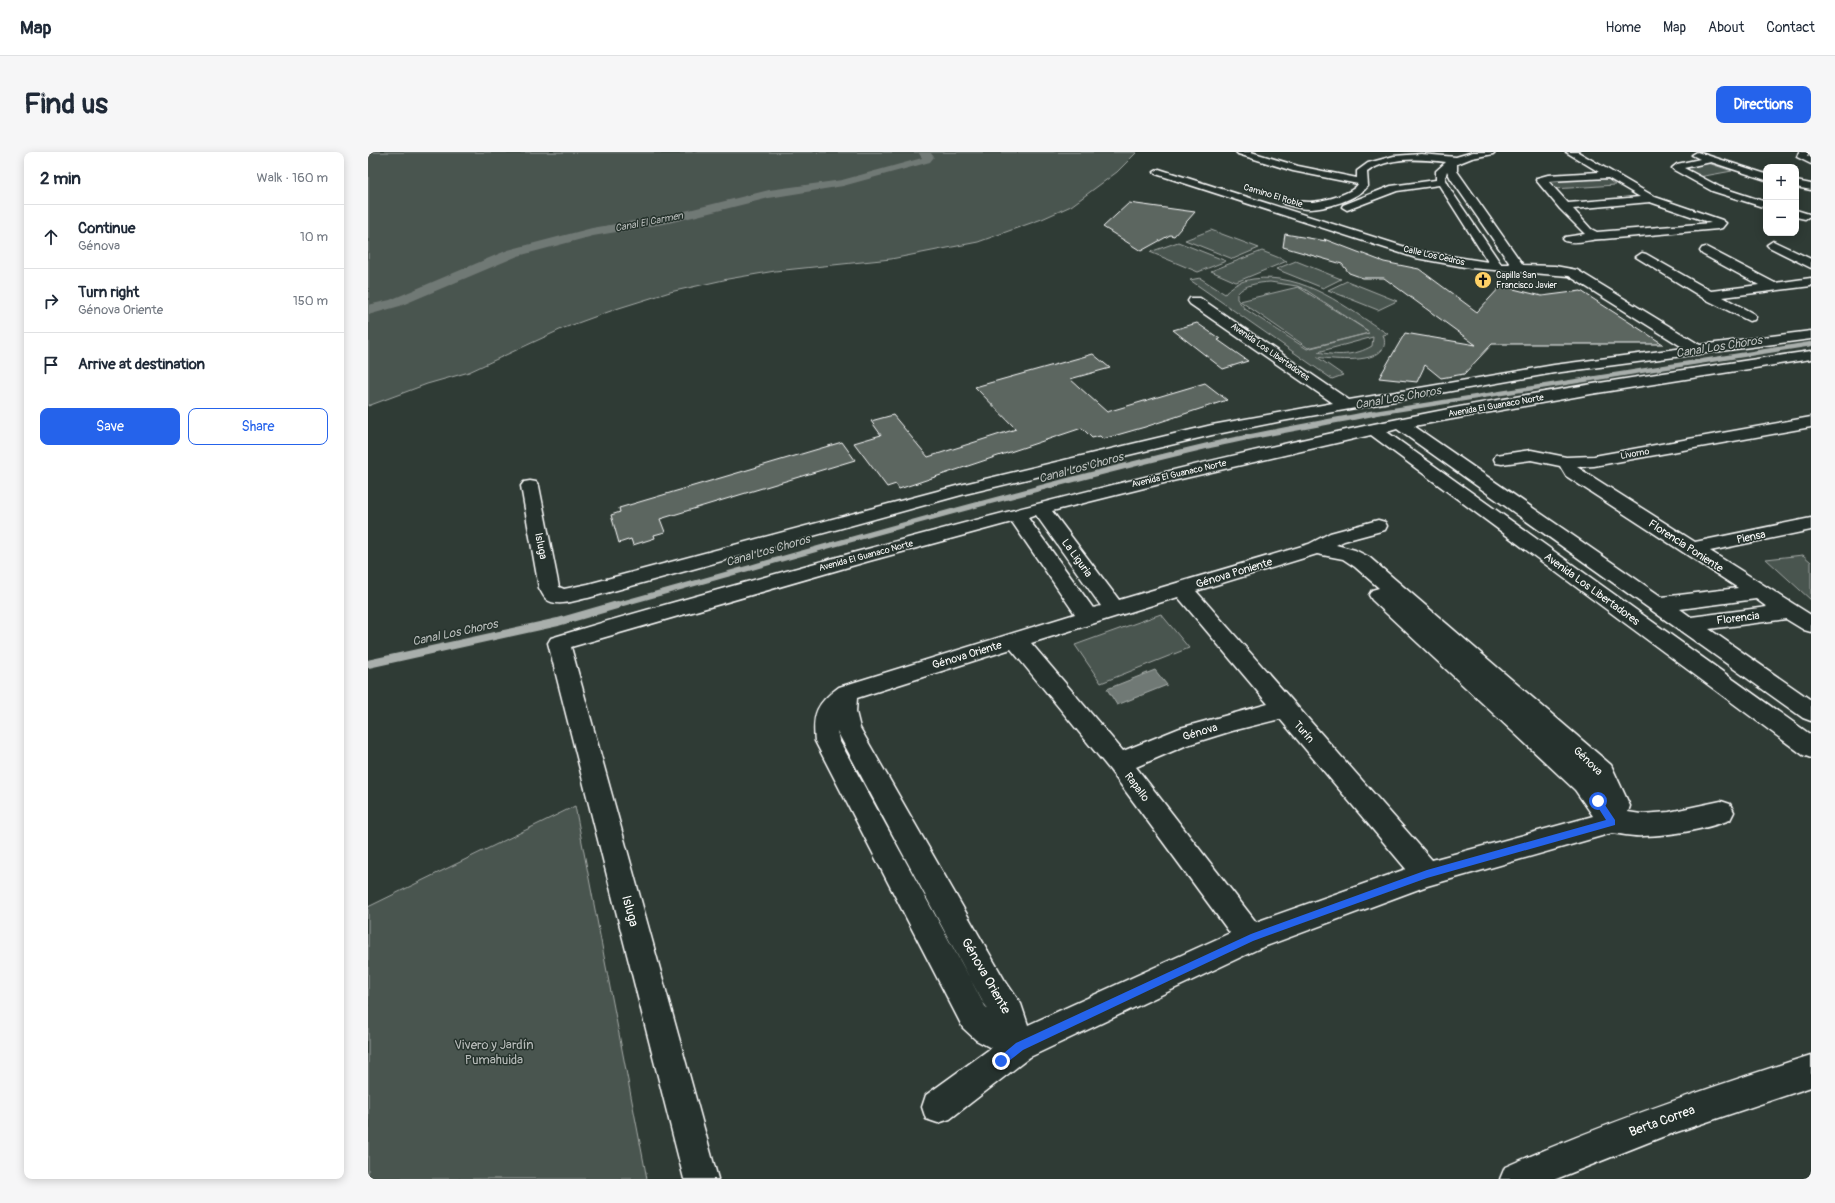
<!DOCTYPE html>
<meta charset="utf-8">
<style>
:root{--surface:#fff;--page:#f6f6f7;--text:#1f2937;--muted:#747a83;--line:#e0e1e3;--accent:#2563eb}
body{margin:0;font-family:Pangolin,sans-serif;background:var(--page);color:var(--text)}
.controls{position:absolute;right:12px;top:12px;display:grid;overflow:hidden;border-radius:8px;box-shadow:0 2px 10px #0003}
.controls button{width:36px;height:36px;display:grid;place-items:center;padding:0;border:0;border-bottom:1px solid var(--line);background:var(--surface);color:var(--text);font:20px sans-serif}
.stop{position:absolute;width:12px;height:12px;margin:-9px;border:3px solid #2563eb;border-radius:50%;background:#fff}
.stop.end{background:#2563eb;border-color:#fff;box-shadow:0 1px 4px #0008}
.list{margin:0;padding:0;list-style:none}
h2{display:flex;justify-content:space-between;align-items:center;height:52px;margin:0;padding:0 16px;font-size:17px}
h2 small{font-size:13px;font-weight:400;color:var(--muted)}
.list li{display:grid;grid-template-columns:26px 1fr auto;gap:12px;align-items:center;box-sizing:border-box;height:64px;padding:0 16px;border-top:1px solid var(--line)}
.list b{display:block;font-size:15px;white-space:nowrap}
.list p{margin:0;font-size:13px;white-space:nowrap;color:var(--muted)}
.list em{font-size:13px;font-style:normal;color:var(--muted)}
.actions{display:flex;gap:8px;padding:12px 16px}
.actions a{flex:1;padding:9px 0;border:1px solid var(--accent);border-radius:8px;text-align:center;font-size:14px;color:var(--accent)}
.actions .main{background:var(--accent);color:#fff}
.icon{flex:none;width:22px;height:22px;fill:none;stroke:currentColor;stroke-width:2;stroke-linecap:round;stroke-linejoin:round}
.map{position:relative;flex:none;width:1443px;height:1027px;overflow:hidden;border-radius:8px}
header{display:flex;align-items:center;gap:24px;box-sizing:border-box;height:56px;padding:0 20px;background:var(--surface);border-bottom:1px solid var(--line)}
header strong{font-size:19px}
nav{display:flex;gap:22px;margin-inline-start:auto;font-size:14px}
.intro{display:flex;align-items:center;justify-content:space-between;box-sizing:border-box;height:96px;padding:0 24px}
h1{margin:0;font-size:28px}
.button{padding:10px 18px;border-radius:8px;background:var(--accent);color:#fff;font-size:14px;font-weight:700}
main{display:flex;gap:24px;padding:0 24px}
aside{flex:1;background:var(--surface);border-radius:8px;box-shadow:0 2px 10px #0003}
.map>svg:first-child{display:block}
.green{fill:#4a544f;stroke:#a4aaa7;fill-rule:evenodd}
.water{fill:#707975;stroke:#a9afac}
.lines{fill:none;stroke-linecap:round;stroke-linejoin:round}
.stream-far2{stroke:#a9afac;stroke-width:4.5}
.stream-far1{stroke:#a9afac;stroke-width:5.5}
.stream{stroke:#a9afac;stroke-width:8}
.canal{fill:#707975;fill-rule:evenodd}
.building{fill:#5b6661;stroke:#fff}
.minor-casing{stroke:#fff;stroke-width:3}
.minor{fill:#26332d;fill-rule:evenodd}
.route{fill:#2563eb}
.labels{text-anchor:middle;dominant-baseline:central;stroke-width:3;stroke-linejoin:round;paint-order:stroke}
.far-street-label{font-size:9px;fill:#fff;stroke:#26332d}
.far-poi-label{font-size:9px;fill:#fff;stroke:#26332d;text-anchor:start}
.far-water-label{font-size:10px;font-style:italic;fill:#b8bcba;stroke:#26332d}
.street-label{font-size:11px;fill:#fff;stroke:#26332d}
.water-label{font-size:12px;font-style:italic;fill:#b8bcba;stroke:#26332d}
.near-street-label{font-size:13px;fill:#fff;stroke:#26332d}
.near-park-label{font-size:13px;fill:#b7bbb9;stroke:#26332d}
</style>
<header>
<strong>Map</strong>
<nav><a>Home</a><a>Map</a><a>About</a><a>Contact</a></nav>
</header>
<div class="intro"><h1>Find us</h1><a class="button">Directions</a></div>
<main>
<aside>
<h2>2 min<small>Walk · 160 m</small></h2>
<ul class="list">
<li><svg class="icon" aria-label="ahead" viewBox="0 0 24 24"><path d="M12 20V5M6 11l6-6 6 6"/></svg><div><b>Continue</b><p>Génova</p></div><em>10 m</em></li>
<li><svg class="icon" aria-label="right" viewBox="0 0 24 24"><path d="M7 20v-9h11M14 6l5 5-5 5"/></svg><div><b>Turn right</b><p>Génova Oriente</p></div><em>150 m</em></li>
<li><svg class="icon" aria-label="arrive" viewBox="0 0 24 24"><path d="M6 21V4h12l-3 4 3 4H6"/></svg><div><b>Arrive at destination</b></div></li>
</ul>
<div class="actions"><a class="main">Save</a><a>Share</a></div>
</aside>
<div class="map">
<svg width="1443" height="1027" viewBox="0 0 1443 1027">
<rect width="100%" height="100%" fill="#2f3b35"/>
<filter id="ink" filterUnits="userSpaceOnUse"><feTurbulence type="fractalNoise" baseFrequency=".025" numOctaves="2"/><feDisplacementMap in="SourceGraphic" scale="8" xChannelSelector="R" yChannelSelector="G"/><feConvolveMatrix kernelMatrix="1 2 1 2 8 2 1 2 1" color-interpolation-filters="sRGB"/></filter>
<g filter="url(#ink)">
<!-- green -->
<path class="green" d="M0,0h769l-20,20 -46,34 -29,13 -64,23 -87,17 -116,12 -47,8 -58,13 -51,16 -55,20 -95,44 -42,12 -59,22z
M1340,11l24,8 -33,6 -14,-7 3,-2z
M1237,25l10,8 -61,4 -8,-7z
M843,78l48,18 -26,11 -48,-19z
M810,90l48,19 -28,11 -48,-20z
M894,99l25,10 -51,21 -25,-11z
M928,109l45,18 -18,9 -47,-19z
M832,126l25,16c7,-9 16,-13 28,-15 52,-7 93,29 135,55l-5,1c12,31 -50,25 -66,22l26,18 -11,4 -142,-99zM902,130l27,4 9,4 62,41 -70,-44 -58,14 68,47 61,-15 -62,16 -62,-40 -8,-10v-5c8,-10 21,-11 33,-12zM1005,185l-1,9c-17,10 -35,10 -54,6z
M979,129l50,20 -19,9 -50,-20z
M1435,403l8,7v38l-45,-41z
M793,462l28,34 -88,35 -26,-38z
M207,654l72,373h-279v-272z"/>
<!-- water -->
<path class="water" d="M787,518l12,15 -50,20 -10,-16z"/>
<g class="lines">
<!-- stream-far2 -->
<path class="stream-far2" d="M1001,262l442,-70"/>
<!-- stream-far1 -->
<path class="stream-far1" d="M245,454c199,-55 397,-113 598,-161 54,-12 109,-21 163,-32"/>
<!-- stream -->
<path class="stream" d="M0,512l190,-42 59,-17"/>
<!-- canal -->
<path class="canal" d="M550,0h12l4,5 -4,5 -87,24 -74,12 -100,25 -76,13 -75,20 -118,50 -32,9v-10l22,-5 118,-50 84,-22 77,-13 100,-25 73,-10 80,-22z"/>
</g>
<!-- building -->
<path class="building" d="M761,51l66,9 -21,24 -4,-1 -29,16 -38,-24z
M917,82l41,7 -2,-2 60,23 35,7 58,43 24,-26 41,10 39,-5 82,53h-171l-28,30 -23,4 -16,-13 -8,17 -38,-4 26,-45 71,12 -92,-67h-21l-14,-5 -7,-9 -59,-17z
M829,171l23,16 -2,1 30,21 -25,8 -50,-39z
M725,202l17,14 -40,11 37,33 98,-29 22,17 -82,27 -42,12 -3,-3 -8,2 -10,-10 -183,61 -3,-5 -9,3 -33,-44 27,-8 -10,-14 22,-6 35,42 88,-28 -41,-42z
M474,290l13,18 -195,59 5,13 -11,3 1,3 -22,7 -2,-6 -12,4 -8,-28 9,-3 -1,-4z"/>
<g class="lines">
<!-- minor casing -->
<g class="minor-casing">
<path id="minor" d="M868,0h15l47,14 59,12v-7l11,-8 26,-7 27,-2 35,3 17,-5h22l-2,2 -21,4 -15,6v7l66,94 32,1 22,4 123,75 111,-14v8l-257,34 -272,48 -70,14 -247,59 -377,104c-11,2 -32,10 -42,1 -3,-3 -5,-8 -7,-11l-18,-102 3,-4 6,-1 6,1 3,4 20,101 5,2 24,-5 372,-99 252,-60 121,-22 -143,-99 -2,-3 2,-3h10l149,102 205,-35 130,-17 -115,-72 -99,-8 -54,-10 -260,-84 -2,-2 5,-3 3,1 256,81 70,11 -49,-77 -42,6 -50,19 -5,-3 1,-2 48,-19 45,-6v-9l10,-9c-26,-3 -56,-6 -79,10l1,14c-10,13 -43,23 -59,23 -9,0 -17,-3 -25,-5l-1,-2 5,-3c7,2 14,3 22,3 11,0 43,-8 48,-18l-65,-13 -55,-17zM1079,19l4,8 59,85h-9l-49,-72 -7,-14z
M1198,0h12l77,45 67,23 4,3 -4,5 -4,1 -114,10c-13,-1 -26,6 -39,2l-2,-2 2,-2 20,-3 -25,-25 -24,-29 1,-2 11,-3 51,-3zM1240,26l32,19 -72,6 -20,-22zM1282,50l61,21 -114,9 -6,-3 -18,-20z
M1329,0l69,22v6l-55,-18 -27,6 36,19 46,15v6l-54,-17 -38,-21 -2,-2 5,-4 23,-5 -8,-4z
M1431,0h10l-2,4 4,1v7l-14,-7z
M1428,29l15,3v6l-15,-3z
M1428,58l13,4 1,2 -5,3 -9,-2z
M1405,89l38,18v9l-42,-21 -2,-2z
M1338,95l69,36 36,-5v8l-88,11 31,17 2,3 -2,3 -5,1 -46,-23 -67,-41 6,-4 4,1 65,37 48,-6 -57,-31 -2,-3 2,-3z
M1443,199v8l-220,35 -177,32 248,171 76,-9 -172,-112 -6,-10 -29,-6 -29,4 -6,-1 -2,-4 2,-4 35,-5 35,7 28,-1 217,-39v10l-217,39 -17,1 118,75 116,-24v12l-101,21 101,64v17l-7,-2 -18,-11 -77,10 102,71v21l-8,-3 -406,-289 -10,3 424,303v23l-8,-3 -432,-320 -203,47 -116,29 67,89 190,-56 21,-11 48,-13 7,2 2,4 -2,4 -41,11 -8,4 19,5 14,7 242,208 19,41 -2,6 13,2 28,-2 52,-11 9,3 4,8 -4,8c-27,10 -59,15 -87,16 -10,1 -21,-2 -31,-3l-185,53 -169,63 -228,108 -80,62 -12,4 -12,-4 -4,-12 4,-12 65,-47 -15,-8 -13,-12 -148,-287c-3,-28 2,-38 24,-54l236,-73 -63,-92 -143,39 -298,86 147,532h-34l-136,-536 3,-5c85,-26 171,-49 257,-73 186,-51 372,-99 561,-140 146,-31 294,-52 442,-74zM668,363l65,91 -8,2 -65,-90zM949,402l26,5 12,8 24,21 -7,2 -3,5 3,5 203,190 18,26 -161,44 -236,-269zM810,445l90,107 -88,24 -57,23 -92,-108zM1388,447l11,8 -76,10 -11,-8zM643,497l99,121 120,163 -202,92 -7,-21 -17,-25 -144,-251 -4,-16 1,-14zM912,567l126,150 -150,53 -120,-155 51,-22 45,-14zM469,579l145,270 6,8 -3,-3 -146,-266z
M1443,903v32l-149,50 -106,42h-56l5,-12c100,-44 202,-79 306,-112z"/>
</g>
<!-- minor -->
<use href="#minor" class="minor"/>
</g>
</g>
<!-- route -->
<path class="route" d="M1230,646l3,1 14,21v5l-188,53 -174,63 -230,109 -18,14 -4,2 -3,-2 -1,-3 1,-3 18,-15 235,-109 176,-64 179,-50 -12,-19z"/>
<!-- icons -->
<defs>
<g id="church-disc" transform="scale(0.9)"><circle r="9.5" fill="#ffd166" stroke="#26332d"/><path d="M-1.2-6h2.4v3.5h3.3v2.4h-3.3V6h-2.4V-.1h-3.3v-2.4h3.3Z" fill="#111"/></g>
</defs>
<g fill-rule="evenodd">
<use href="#church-disc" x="1115" y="128"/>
</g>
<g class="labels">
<!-- far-street labels -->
<g class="far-street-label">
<text transform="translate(905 44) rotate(17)">Camino El Roble</text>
<text transform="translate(1066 104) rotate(13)">Calle Los Cedros</text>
<text transform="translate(902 200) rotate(35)">Avenida Los Libertadores</text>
<text transform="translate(1128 254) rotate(-10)">Avenida El Guanaco Norte</text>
<text transform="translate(1267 302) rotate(-10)">Livorno</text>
<text transform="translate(811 322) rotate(-13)">Avenida El Guanaco Norte</text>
<text transform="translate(498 404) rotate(-15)">Avenida El Guanaco Norte</text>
</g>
<!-- far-poi labels -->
<g class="far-poi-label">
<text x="1128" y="123">Capilla San<tspan x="1128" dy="10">Francisco Javier</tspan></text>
</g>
<!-- far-water labels -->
<g class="far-water-label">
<text transform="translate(281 70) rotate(-11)">Canal El Carmen</text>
</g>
<!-- street labels -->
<g class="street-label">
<text transform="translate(1383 385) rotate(-12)">Piensa</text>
<text transform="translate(173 394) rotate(79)">Isluga</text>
<text transform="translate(1318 394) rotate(33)">Florencia Poniente</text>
<text transform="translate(709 406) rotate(54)">La Liguria</text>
<text transform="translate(866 421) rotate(-17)">Génova Poniente</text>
<text transform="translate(1224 437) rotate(36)">Avenida Los Libertadores</text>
<text transform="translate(1370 466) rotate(-7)">Florencia</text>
<text transform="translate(599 503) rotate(-17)">Génova Oriente</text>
<text transform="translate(832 580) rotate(-17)">Génova</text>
<text transform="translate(936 580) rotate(49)">Turín</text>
<text transform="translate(1220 609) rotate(44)">Génova</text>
<text transform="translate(769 635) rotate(53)">Rapallo</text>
</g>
<!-- water labels -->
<g class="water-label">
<text transform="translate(1351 195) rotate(-9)">Canal Los Choros</text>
<text transform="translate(1030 246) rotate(-10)">Canal Los Choros</text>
<text transform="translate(713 316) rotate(-15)">Canal Los Choros</text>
<text transform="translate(400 399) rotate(-16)">Canal Los Choros</text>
<text transform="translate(87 481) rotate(-12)">Canal Los Choros</text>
</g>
<!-- near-street labels -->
<g class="near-street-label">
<text transform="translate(262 759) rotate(75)">Isluga</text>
<text transform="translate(618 824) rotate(60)">Génova Oriente</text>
<text transform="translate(1294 969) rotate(-20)">Berta Correa</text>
</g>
<!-- near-park labels -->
<g class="near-park-label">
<text x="126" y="893">Vivero y Jardín<tspan x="126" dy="15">Pumahuida</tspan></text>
</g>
</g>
</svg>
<div class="controls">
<button>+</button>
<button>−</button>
</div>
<div class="stop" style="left:1230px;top:649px"></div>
<div class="stop end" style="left:633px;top:909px"></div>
</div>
</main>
